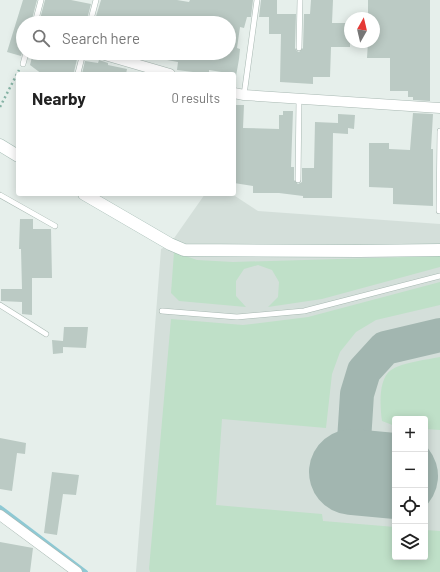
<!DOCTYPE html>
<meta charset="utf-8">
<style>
:root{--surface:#fff;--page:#f2f2f2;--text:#222;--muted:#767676;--line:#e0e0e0}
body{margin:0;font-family:Barlow,sans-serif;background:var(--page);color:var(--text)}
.controls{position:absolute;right:12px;bottom:12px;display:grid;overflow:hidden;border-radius:4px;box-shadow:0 2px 10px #0003}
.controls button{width:36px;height:36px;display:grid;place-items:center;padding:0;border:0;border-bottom:1px solid var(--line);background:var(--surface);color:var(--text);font:20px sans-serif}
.compass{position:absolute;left:344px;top:12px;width:36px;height:36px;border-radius:50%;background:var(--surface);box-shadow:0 2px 10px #0003;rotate:8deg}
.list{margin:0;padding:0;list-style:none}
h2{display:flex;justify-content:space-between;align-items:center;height:52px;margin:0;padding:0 16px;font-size:17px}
h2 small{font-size:13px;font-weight:400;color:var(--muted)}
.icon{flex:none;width:22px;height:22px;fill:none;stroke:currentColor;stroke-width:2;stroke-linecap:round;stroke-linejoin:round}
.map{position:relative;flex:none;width:440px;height:572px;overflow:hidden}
.search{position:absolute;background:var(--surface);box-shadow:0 2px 10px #0003;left:16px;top:16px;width:220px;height:44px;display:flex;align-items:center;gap:10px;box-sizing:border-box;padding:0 14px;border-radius:22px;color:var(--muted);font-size:15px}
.panel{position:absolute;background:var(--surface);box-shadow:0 2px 10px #0003;left:16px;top:72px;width:220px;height:124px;border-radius:4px}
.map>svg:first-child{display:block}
.built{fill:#d4dfda;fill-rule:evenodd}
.green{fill:#bfe0c8}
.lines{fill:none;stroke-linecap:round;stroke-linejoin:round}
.stream{stroke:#8ec9d4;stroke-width:4}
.taxiway{stroke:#a2b6b0;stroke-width:34}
.runway{stroke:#a2b6b0;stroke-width:86}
.building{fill:#bbcac4}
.lane-casing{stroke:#a8b8b2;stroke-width:6}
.street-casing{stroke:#a8b8b2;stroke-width:11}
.secondary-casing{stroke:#a4bbb3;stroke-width:13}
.path{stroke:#86b3a5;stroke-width:2.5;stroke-dasharray:2 3;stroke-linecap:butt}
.lane{stroke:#fff;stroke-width:5}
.street{stroke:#fff;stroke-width:10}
.secondary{stroke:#fff;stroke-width:12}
</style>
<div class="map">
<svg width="440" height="572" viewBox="0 0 440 572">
<rect width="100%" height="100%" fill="#e6efeb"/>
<!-- built -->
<path class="built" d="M205,194h27l26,17 182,13v348h-304l25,-323 9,-5zM395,419h30v138h-30z"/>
<!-- green -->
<path class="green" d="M174,252l23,8 36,2 207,-6v11l-118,32 -54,8 10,-10 1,-15 -7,-12 -14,-5 -14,4 -8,12v15l10,11 -67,-6 -8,-8z
M440,282v23l-64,15 -20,12 -16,20 -8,22 -6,54 -104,-9 -6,86 106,9 1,7 72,6v30h30v-27l15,1v41h-290l-1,-3 22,-250 72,6 65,-8z
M440,357v73l-15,-1v-10h-30v7l-13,-5c-2,-14 -4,-42 9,-51 12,-8 35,-10 49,-13z"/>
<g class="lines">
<!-- stream -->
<path class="stream" d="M0,507l86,65"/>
<!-- taxiway -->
<path class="taxiway" d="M353,468l-1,4 5,-78 7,-23 21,-23 55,-13"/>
<!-- runway -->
<path class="runway" d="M352,472l43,4"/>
</g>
<!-- building -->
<path class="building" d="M23,0h14l-6,23h-8v27l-2,6 -14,-4z
M45,0h26l20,4 -5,19h-47z
M101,0h76l12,2 1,-2h63l-2,17h-4l-3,11 -4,-1 -3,21 3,1 -1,10 -4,23 -1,-8 -25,-4v4l-32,-4 1,-8 -22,-4 1,-5h72v-30h-135z
M261,0h16v14h19l-1,34 2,3 2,1 4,-4 1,-34h6l1,-14h22l-1,23h18v24h-19l-1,30h-17v7l-33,-2 1,-48h-12v-17h-10z
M368,0h62v101l-17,-1v-3h-5v-6h-18v-33h-23l1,-16h6v-24h-6z
M33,53h43l-1,6h2l-3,13h-3v2h-29l-12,-9z
M99,60l9,3v2l19,4 -1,5h-44l3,-13 13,2z
M234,105h10l-1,23 36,1v-14h4v-4h10l-2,56h3v13l4,4 4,-2v-14h12l1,-46 23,1v-9l17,1 -1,14 -6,-1v6l-15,-1 -1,65h-29v-2l-24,-3h-26v-7l-19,-3z
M413,113l20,1 -2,35h2v57l-40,-2v-16l-24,-1v-44h20v6l21,1z
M20,219h13v10h18l1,49h-20v37l-10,-1v-12l-21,-1v-12h21l-1,-40h-2z
M64,327h24l-2,21 -23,-1v6l-10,1 -1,-14 11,1z
M0,438l26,5 -1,11 -8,-1 -5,38 -12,-2z
M52,472l27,3 -3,20 -13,-1 -6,41 -13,-2z
M0,542l33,6 -3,24h-30z"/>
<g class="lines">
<!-- lane casing -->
<g class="lane-casing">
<path id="lane" d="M35,23l6,-23
M90,23l6,-23
M299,48l1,-48
M23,64l3,-11
M78,73l5,-20
M244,95l13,-95
M298,180l1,-81
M0,195l55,31
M439,211l1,-80
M0,305l46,29
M162,311l75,6 67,-6 136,-35"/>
</g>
<!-- street casing -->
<g class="street-casing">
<path id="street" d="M98,53l72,21
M234,93l10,2 196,13
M0,515l77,57"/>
</g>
<!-- secondary casing -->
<g class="secondary-casing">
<path id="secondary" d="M0,145l18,11
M84,194l86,50 14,6 175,1 81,-1"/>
</g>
<!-- path -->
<path class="path" d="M0,107l19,-37"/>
<!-- lane -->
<use href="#lane" class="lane"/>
<!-- street -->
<use href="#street" class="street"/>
<!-- secondary -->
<use href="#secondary" class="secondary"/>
</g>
</svg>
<div class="controls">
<button>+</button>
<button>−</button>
<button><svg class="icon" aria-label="locate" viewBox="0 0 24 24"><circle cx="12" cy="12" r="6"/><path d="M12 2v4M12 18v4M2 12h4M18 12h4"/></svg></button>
<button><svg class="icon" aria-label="layers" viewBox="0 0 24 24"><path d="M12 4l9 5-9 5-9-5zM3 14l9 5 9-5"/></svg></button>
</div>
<svg class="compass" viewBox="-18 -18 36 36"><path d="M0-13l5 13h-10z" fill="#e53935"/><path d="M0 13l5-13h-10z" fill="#767676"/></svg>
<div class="search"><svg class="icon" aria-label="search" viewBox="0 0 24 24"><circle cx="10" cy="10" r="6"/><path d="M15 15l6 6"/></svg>Search here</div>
<section class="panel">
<h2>Nearby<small>0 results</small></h2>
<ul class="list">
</ul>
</section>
</div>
